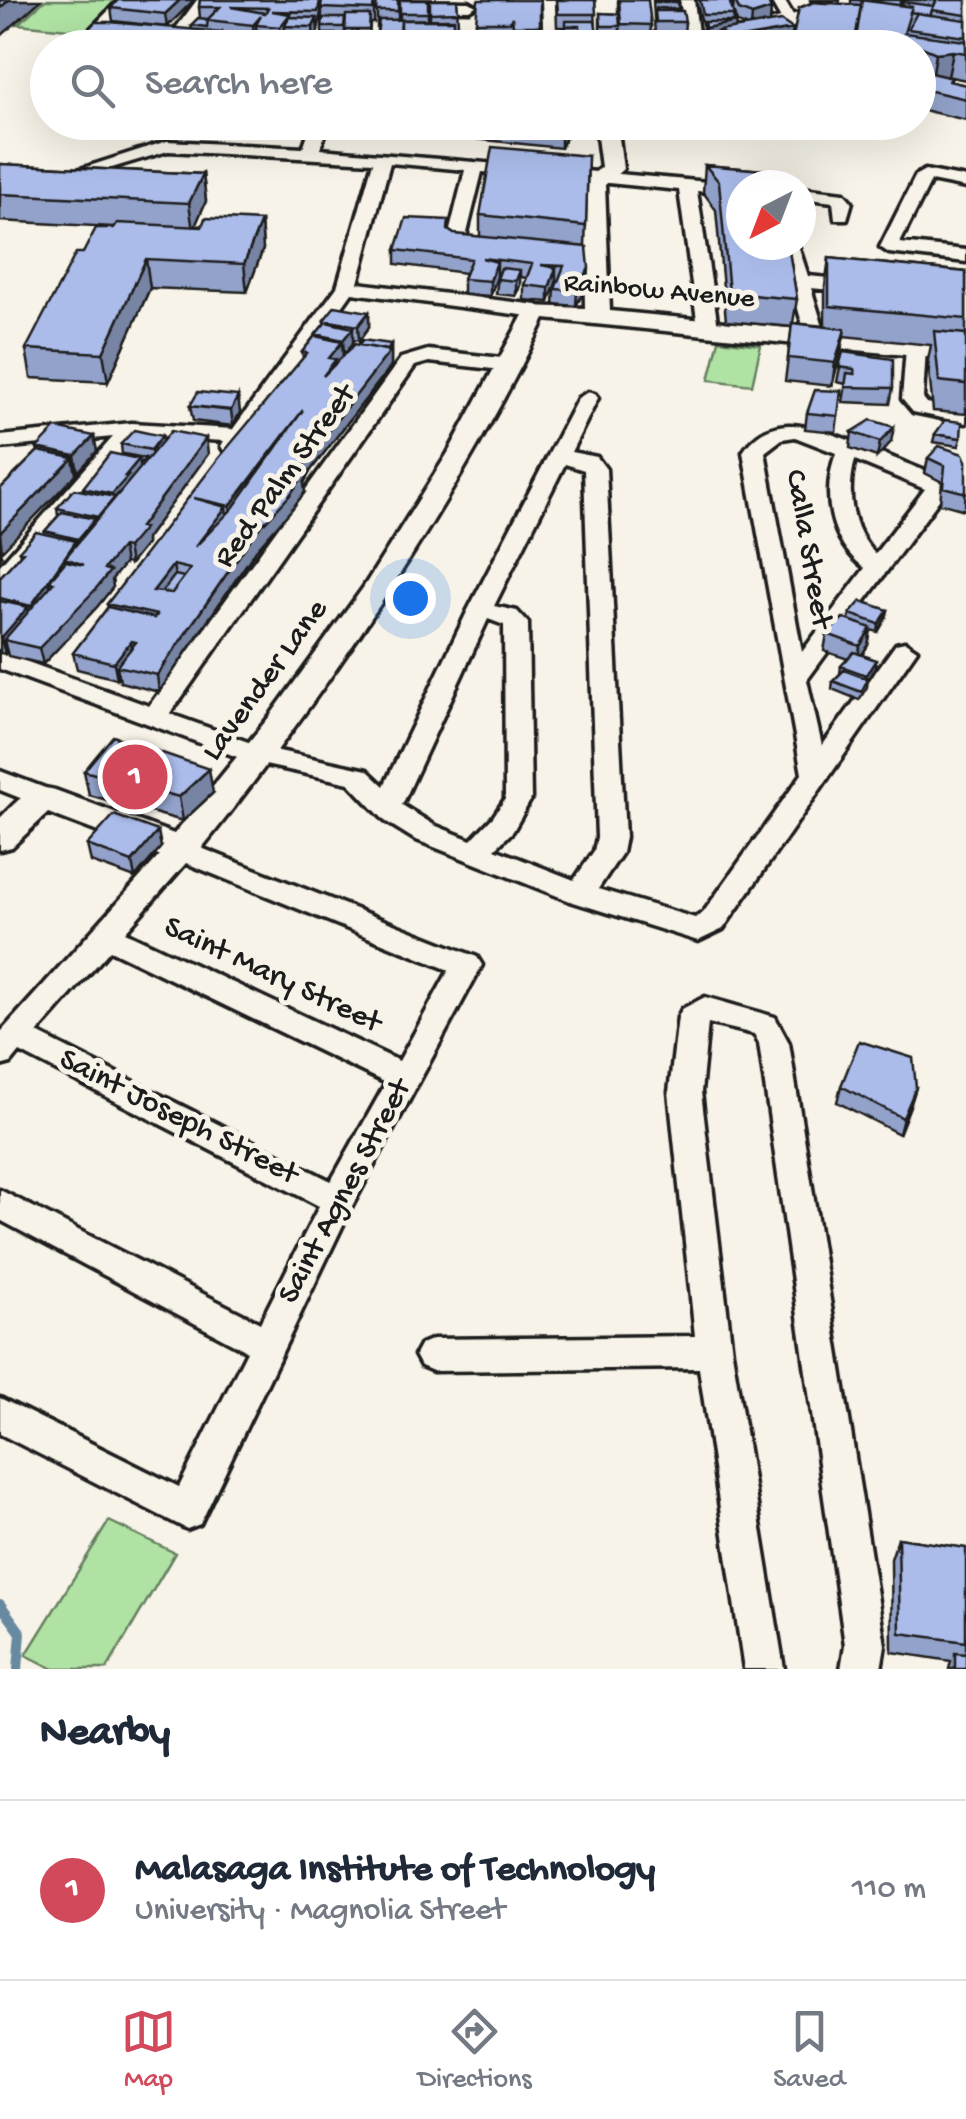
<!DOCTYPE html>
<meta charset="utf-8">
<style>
:root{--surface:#fff;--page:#f6f6f7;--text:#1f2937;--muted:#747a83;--line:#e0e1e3;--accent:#d1495b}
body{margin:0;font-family:"Gochi Hand",sans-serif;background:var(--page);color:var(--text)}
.compass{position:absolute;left:726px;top:170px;width:90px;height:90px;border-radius:50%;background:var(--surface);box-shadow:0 10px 40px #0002;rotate:222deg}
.you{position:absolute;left:410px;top:598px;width:35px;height:35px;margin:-25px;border:8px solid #fff;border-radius:50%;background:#1a73e8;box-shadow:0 0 0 15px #1a73e833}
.badge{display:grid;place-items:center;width:65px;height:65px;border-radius:50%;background:var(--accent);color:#fff;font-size:32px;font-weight:700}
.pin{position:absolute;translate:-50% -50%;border:5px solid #fff;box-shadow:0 2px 10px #0006}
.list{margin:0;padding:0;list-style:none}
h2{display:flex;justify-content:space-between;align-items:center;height:130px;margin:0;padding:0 40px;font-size:42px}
h2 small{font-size:32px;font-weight:400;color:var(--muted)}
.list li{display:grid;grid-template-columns:65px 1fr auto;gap:30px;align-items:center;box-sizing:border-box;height:180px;padding:0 40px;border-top:2px solid var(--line)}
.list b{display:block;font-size:38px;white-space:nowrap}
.list p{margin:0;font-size:32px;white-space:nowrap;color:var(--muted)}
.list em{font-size:32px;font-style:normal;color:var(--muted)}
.icon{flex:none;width:55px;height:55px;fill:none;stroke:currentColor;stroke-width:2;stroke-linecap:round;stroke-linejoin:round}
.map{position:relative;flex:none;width:966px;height:1669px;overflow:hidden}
.search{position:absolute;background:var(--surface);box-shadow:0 10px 40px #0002;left:30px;right:30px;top:30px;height:110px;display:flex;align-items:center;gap:25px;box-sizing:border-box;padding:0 35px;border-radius:55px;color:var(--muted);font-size:38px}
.sheet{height:310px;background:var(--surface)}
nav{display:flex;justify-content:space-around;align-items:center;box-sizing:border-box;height:140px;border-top:2px solid var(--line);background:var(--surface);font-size:28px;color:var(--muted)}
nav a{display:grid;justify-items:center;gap:5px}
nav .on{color:var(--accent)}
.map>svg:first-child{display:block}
.green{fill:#afe2a3;stroke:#667f60;stroke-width:2.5}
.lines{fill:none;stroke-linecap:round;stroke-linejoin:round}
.stream{stroke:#688aa1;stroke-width:10}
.minor-casing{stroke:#1c1c1c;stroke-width:7}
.tertiary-casing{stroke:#1c1c1c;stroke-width:7}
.minor{fill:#f7f3e8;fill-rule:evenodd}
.tertiary{fill:#f7f3e8;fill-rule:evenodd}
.wall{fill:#93a2ca;stroke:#1c1c1c;stroke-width:2.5;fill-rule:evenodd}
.shaded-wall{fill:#7884a4;stroke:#1c1c1c;stroke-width:2.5}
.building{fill:#abbceb;stroke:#1c1c1c;stroke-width:2.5;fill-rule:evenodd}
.labels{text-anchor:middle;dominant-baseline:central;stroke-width:10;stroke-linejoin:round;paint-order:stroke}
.far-street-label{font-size:28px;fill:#1c1c1c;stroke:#f7f3e8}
.street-label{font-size:32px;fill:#1c1c1c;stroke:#f7f3e8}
</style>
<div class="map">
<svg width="966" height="1669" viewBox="0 0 966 1669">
<rect width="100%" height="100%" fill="#f7f3e8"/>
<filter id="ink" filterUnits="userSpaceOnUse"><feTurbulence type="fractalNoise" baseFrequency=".01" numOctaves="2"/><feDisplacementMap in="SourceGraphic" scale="20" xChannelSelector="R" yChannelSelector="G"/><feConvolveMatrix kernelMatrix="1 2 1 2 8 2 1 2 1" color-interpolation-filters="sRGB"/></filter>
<g filter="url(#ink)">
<!-- green -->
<path class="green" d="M45,0h118l-35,35 -110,-11z
M719,340l42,5 -9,40 -43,-5z
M109,1521l66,32 -68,116h-53l-28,-14z"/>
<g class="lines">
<!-- stream -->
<path class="stream" d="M0,1604l21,29 -3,36"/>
<!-- minor casing -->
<g class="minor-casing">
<path id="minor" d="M119,0h15l-46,48h-16z
M197,0h15l-29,39h-10l-3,-3z
M680,0h14l5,42 -13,-3z
M770,0h14l14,23 -3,3h-10z
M361,1l108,1 7,4 -7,4 -113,-2 -2,-3z
M206,34l98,9 7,5 -110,-6v-6z
M552,40l6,2v6h-147l7,-5z
M312,122h17l-9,27 212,18v8l-6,1 -44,-4 -17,69 23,3 2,4c-9,9 -35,7 -44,-2l19,-76 -75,-7 -32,120 179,22 10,6 -10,6 -185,-24 -112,158h-16l-3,-5 3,-5 -86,-5 -130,148 -8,2v-21l113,-128 -113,11v-12l132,-13 101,6 104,-142 36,-125 -205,-11 -113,34 -9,-5 121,-39 136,7z
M574,170l168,15 -1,10 -44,-4 21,136 -3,4h-14l-3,-4 -19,-137 -111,-11v-8z
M925,170l41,8v10l-35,-7 -31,62 66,7v12l-77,-9 -9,-6 36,-72z
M801,188l43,5 8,9 -5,17h-12l-2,-17 -32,-4z
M780,245h18l10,31 52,5 10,6 -10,6 -49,-5 15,49 -3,4h-14l-3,-4z
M916,342l10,6 -3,50 4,5 39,8v12l-53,-11 -11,-13 4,-51z
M428,350l83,9 10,6 -10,6 -82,-9 -14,4 -245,348 95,34 102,22 17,16 84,-176 110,-212 10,-6 7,2 3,4 -27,54 26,5 9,12 19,368 -3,16 -24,36 97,29 8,-5 99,-139 -59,-322c11,-17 25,-26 45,-27 32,-2 116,39 150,51l9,13 -140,191 15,66 74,-102 9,-2 12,8 -194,279 -25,12 -128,-40 -156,-62 -29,-18 -36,-38 -98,-21 -251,-93v-17l149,54 252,-348zM795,437l41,16c-14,40 -8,88 29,115l-63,84 -37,-200 17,-13zM855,460l70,29 -50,65c-24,-26 -29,-61 -20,-94zM565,464l19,6 13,367 -3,14 -20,29 -79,-31 18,-18 18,-32 -3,-176 -11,-12 -23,-5zM488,619l16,6 1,174 -12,18 -22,23 -37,-15 -32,-20z
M0,771l53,20 3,7 -3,7 -10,2 -43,-17z
M181,840l296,117 5,8 -131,243 -151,316 -13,5 -187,-95v-36l179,89 68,-136 -247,-131v-30l260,133 59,-117 -299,-154 -9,11 -11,3v-33l171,-190zM186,863l263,107 -50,91 -274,-129zM110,950l276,133 -55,98 -294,-148z
M705,997l70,20 14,26 96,602 -4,24h-40l4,-24 -86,-602 -5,-9 -46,-11 -7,69 31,260 52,317h-40l-45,-301 -266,3 -12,-5 -6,-11 6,-11 12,-5 262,-3 -26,-244 9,-75 4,-8z"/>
</g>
<!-- tertiary casing -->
<g class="tertiary-casing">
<path id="tertiary" d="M542,0h18l2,39 176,-9 82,-23h22l10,6 -3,4 -28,2 -82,23 -195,6z
M595,122h22l6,47 -18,16 5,126 356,34v16l-421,-42c-96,194 -216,371 -352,540l-12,4 -12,-4 -121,-46 -36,34 -12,3v-32c17,-16 30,-35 55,-28l119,44 96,-118 93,-128 85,-135 80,-147 57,2 -2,-125 18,-16z"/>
</g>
<!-- minor -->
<use href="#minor" class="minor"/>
<!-- tertiary -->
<use href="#tertiary" class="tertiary"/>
</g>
<!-- wall -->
<path class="wall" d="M118,0h76l-27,27 -54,-6 -2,-13z
M200,0h259l-2,1 1,25h-4v17l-53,1v-11v8h-24v-39h-3v21h-4l-1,20h-23l-1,-18v9h-23v-33h-2l1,11 -3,19 -4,9 -28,-1 -1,-4 -4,5 -24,-2v-3l-3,3 -32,-3 1,6 20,1 1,6h-170v-3l118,-15 -1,-5 9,-7 -1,-11zM398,2h2v18h-2zM428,2h2v17h-2z
M540,0l-1,39h-26l-1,-9 -2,13h-31v-7h-3v-14z
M556,0h39l1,41h-16v-8h-14v-6h-9z
M618,0l33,25 -1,13h-29l-1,-10 -1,12 -19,-1v-26l18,1z
M653,0h25v9l7,13 -1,12 18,14h-43v-13h-4z
M696,0h37l-1,9 3,19 11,-2 -9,-3 -4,-12 1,-11h33l4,9 -1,13 23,7 -2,14 -29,5h-40l-5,-4 2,-12 -14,3z
M810,0h30l-1,4 12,1v-5h115v80l-15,-3v5l15,3v35l-48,-11v-61h-63l5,-34 -6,34h-62l7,-40 12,-5z
M371,122h50l-4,7 -46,-3z
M426,122h148v3h-7v9l-6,14 -135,-14z
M588,156l-3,91 3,36 -12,23 -22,-2 1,-15 3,-8 -2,-1 -7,22 -25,-2v-15l3,-7 -7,-1v8l-4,11 -20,-2 2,-19h-1l-7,21 -27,-2v-15l2,-6 -69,-9v-14l53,-19 5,3 26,3v-22z
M0,164l203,10 3,27 -11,25 66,-5 2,28 -16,43 -97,-4 -42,94 -77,-4 -5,-29 57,-96 32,-26 -115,-6z
M705,165l70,6 22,128 -4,24 32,3v-40l4,-28 137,14v142l-33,-3 -5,-51 3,-15 -87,-9 -12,50 -47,-5 7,-54 -66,-6 -10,-111 -13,-18z
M369,312v15l-10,14 -6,-1v3l-9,12 47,-11v22l-80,104 -7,13 1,9 -14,18 -35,40 -97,142 -39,-10 -1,-6 -2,3 -40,-10 -4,-16 35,-46 -1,-3 196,-246 -1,-6 22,-28v-4z
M843,352l50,36 -3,16 -47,-2 3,-18 -9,-2z
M841,391l-5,41 -31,-3 2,-16z
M190,406l50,6 -7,14 -40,-5z
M852,432l39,10 -14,15 -27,-9z
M935,434l26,4 -2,8 -26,-4z
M162,436l1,5 45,13 -62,85v5l-16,20 -5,-1 -13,16 1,8 -16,20 -54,57 -35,-8 -1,-4 -2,2 -5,-1v-76l20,-22 -1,-4 26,-17v-3l13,-15 -1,-8 27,-17 -1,-3 39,-33 -1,-11z
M37,448l60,3 -19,21 -3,-1 1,3 -75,77 1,4 -2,3v-69l38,-38z
M928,458l38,3 -1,49 -25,-7 2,-21 -17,-9z
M888,610l-2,8 -8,14 -7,-2 -3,15 -6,10 14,5 -1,8 -7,11 -1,8 -8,13 -27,-11 1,-8 7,-7 1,-8 7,-7 -24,-8 3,-17 22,-14 1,-6z
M84,771l129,22 -30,28 -94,-26z
M87,845l74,2 -26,31 -44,-16z
M841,1086l75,1 -5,16 -12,31 -62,-32z
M898,1538l68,10v121h-17l2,-8 -59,-9 -1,-93z"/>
<!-- shaded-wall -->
<path class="shaded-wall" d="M9,0h32l-41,37v-29z
M180,0h14l-27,27 -2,-13z
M771,9l-1,13 -19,6 1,-13z
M290,14v12h-5v9l-4,5 -1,-13z
M261,16l-5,9 1,10 -3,3 -1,-13z
M317,18l1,13 -4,9 -1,-13z
M736,22l-1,7 -30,6v-7z
M793,29l-2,14 -29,5h-33l1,-8z
M222,32l1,14 -1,2h-10v-4z
M953,51l-5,26 -16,2 4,-26z
M563,122h4v12l-6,14v-21z
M203,174l3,27 -13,30 -4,-28z
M261,221l2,28 -16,43 -3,-28z
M146,259l4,29 -42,94 -5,-29z
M497,262v15l-7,19v-15z
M556,268v15l-7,19v-14z
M589,268l-1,15 -12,23 1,-15z
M520,270v15l-4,11v-15z
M369,312v15l-10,14 -1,-15z
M353,328v15l-9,12 -1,-15z
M845,329l-4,22 -9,35 3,-23z
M342,342l1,15 -6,18 -8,-17z
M391,344v22l-80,104 -7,13 1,9 -14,18 -35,40 -97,142 -2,-17 97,-141 44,-59 12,-20z
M238,396l2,16 -7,14 -2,-16z
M303,410l-71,112 -2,-16z
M894,427l-3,15 -14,15 3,-15z
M94,436l3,15 -19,21 -3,-16z
M162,436l2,16 -11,14 -2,-16z
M206,438l2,16 -62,85v5l-16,20 -3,-16 13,-21z
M73,458l3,16 -74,77 -2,-18z
M145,458l1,8 -33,33 -1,-5 13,-18 14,-17z
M226,507l2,16 -33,24z
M76,541l3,16 -14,1 3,15 -14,9 -5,-1 3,15 -17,26 -4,-16z
M122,547l3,16 -13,16 1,8 -16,20 -54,57 -4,-16z
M173,565l3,16 -14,17 -9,-7z
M28,607l3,16 -27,17 3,12 -2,2 -4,-16z
M888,610l-2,8 -8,14 1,-8z
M871,628l-3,17 -11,17 3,-16z
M131,641l3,16 -17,9 2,10 -2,3 -3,-16z
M876,660l-1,8 -10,15 1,-8z
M209,769l4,24 -30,28 -4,-24z
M158,831l3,16 -26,31 -3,-16z
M916,1087l-5,16 -12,31 4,-16z"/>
<!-- building -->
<path class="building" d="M0,0h9l-9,8z
M118,0h62l-15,14 -54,-6z
M200,0h120l-2,12 -46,-1 18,3 -10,13 -24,-2 5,-9 -8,9 -46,-5 13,-13h-21zM231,7l37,1 -3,5z
M322,0h52l-1,10 -52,-2z
M377,0h21v11h-22z
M400,0h28v13h-28z
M430,0h27l1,12 -28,1z
M478,0h62v26h-27l-1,-9 -2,5h-34z
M557,0h38l1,14h-38z
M619,0h29l3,25 -30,-1z
M654,0h24l1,2h-25z
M700,0h29l5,15h-31z
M735,0h32l4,9 -19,6 -13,-5z
M812,0h26l-13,3 -12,-1z
M859,0h43l-3,5z
M862,0l50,7 -8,26 62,8v12l-13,-2 -17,2 -14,-6 -66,-8z
M937,0h29v15l-34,-5z
M814,2l47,3 -7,41 -62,-5 7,-33z
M903,2l31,4 -4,9 -20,-3 2,-5 -10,-2z
M656,8l24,1v2h-23z
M655,11h28l2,11h-29z
M600,13l19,1 1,12h-19z
M917,13l49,7v17l-58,-8z
M346,15h24l-1,15h-24z
M289,17l28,1 -4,9 -28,-1z
M198,18l10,1 -1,8 -16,-2z
M323,18h22l-1,9h-22z
M454,19v7v-6h-53l-1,14h-23l2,-14z
M401,20h53v10l-53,1z
M566,21h29l2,13h-17v-8h-14z
M781,21l12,8 -63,11 -11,-9z
M95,22h14l113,10 -10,12 -29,-3 -5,7h-79l-25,-3z
M704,22h32l-31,6z
M479,30h31l1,6 -32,1z
M659,34h39l4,14h-40z
M224,40l19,2 -4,6h-22z
M918,70l34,8 -3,3 17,4v14l-48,-11z
M515,122h48l-2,5z
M492,147l96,9 -2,70 -106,-11z
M0,164l203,10 -14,29 -189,-9z
M705,165l70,6 2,14h-36v60h47l9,54 -68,-6 -10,-111z
M205,218l56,3 -17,43 -98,-5 -43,94 -77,-4 50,-96h7l13,-25h18l3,-5 85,4z
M406,218l43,2 -1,10 6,4 133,13 2,21 -12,23 -22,-2 9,-23 -23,-1 15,3 -7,20 -25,-3 8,-21 -50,-6 15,4 -7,19 -27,-2 8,-20 -75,-9z
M829,258l137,14v47l-137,-13z
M501,268l19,2 -4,11 -19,-2z
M335,306l34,6 -11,14 -34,-6z
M326,322l27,6 -10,12 -27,-6z
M792,323l53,6 -10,34 -47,-5z
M934,331l32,3v50l-27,-3z
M315,336l27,6 -13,16 7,1 -13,17 32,-32 35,7 -80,104 -12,20 5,1 -13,19 -36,39 -97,141 -40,-9 19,-24 -5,-1 -17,22 -41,-10 35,-46 46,11 3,-3 -50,-11 111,-145 89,-106 -5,-1zM303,410l-70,98 -38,39 31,-40 -32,-9 36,8zM173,565l17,4 -18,24 -19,-2z
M362,340l29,4 -3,6 -29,-5z
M843,352l50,7v29l-48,-1 2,-14 8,1 -1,-5 -15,-2z
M815,390l26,1 -3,25 -31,-3z
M198,392l40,4 -7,14 -41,-4z
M871,420l23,7 -14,15 -28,-10z
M945,420l17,2 -1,16 -26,-4z
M56,428l38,8 -19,20 -38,-8z
M134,430l28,6 -11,14 -30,-6z
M171,431l35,7 -66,89 4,1 -17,20 -5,-1 -18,22 6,2 -16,20 -55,57 -35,-8 50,-58 -5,-1 17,-20 18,4 -19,-7z
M939,446l24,8 3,7v32l-23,-6 2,-21 -17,-8z
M38,451l35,7 -73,75v-44z
M110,453l29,6 -14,17h3l-16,18 -29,-6z
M124,454l21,4 -5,6 -1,-5 -17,-4z
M74,489l41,8 -17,20 -41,-9z
M62,512l33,7 -17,20 -33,-8z
M36,532l40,9 -45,65 -31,-8v-21l23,-25 -4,-1z
M175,575l9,2 -12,16 -10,-1z
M0,601l28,6 -27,31h-1z
M861,601l27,9 -9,14 -29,-10z
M843,618l28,10 -11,18 -33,-12z
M854,652l22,8 -10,15 -25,-9z
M844,670l24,9 -7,13 -28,-11z
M113,736l96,33 -30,28 -95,-26z
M114,815l44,16 -26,31 -45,-17z
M859,1041l54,17 3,29 -13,31 -62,-32z
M898,1538l68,10v94l-66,-9z
M955,1653l11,1v15h-11z"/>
</g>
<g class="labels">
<!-- far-street labels -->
<g class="far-street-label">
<text transform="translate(659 292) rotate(5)">Rainbow Avenue</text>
</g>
<!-- street labels -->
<g class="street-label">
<text transform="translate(286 477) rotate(-54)">Red Palm Street</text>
<text transform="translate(807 549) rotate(80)">Calla Street</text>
<text transform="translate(266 681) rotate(-54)">Lavender Lane</text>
<text transform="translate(272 976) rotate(25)">Saint Mary Street</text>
<text transform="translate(178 1118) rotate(27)">Saint Joseph Street</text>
<text transform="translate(346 1192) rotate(-62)">Saint Agnes Street</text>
</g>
</g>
</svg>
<svg class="compass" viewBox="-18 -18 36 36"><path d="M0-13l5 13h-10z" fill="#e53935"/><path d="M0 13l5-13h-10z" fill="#747a83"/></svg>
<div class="you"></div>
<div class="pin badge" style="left:135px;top:777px">1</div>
<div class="search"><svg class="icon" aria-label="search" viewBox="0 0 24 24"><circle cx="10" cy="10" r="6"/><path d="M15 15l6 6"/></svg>Search here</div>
</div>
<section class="sheet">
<h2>Nearby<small></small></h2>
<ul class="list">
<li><span class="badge">1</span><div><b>Malasaga Institute of Technology</b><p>University · Magnolia Street</p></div><em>110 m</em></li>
</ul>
</section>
<nav>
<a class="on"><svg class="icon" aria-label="map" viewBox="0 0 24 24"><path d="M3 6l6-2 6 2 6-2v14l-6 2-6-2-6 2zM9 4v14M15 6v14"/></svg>Map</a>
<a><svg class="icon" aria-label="directions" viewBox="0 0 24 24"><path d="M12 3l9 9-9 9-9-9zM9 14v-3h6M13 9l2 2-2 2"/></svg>Directions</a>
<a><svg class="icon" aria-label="saved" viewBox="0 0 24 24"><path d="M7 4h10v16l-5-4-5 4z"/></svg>Saved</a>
</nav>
